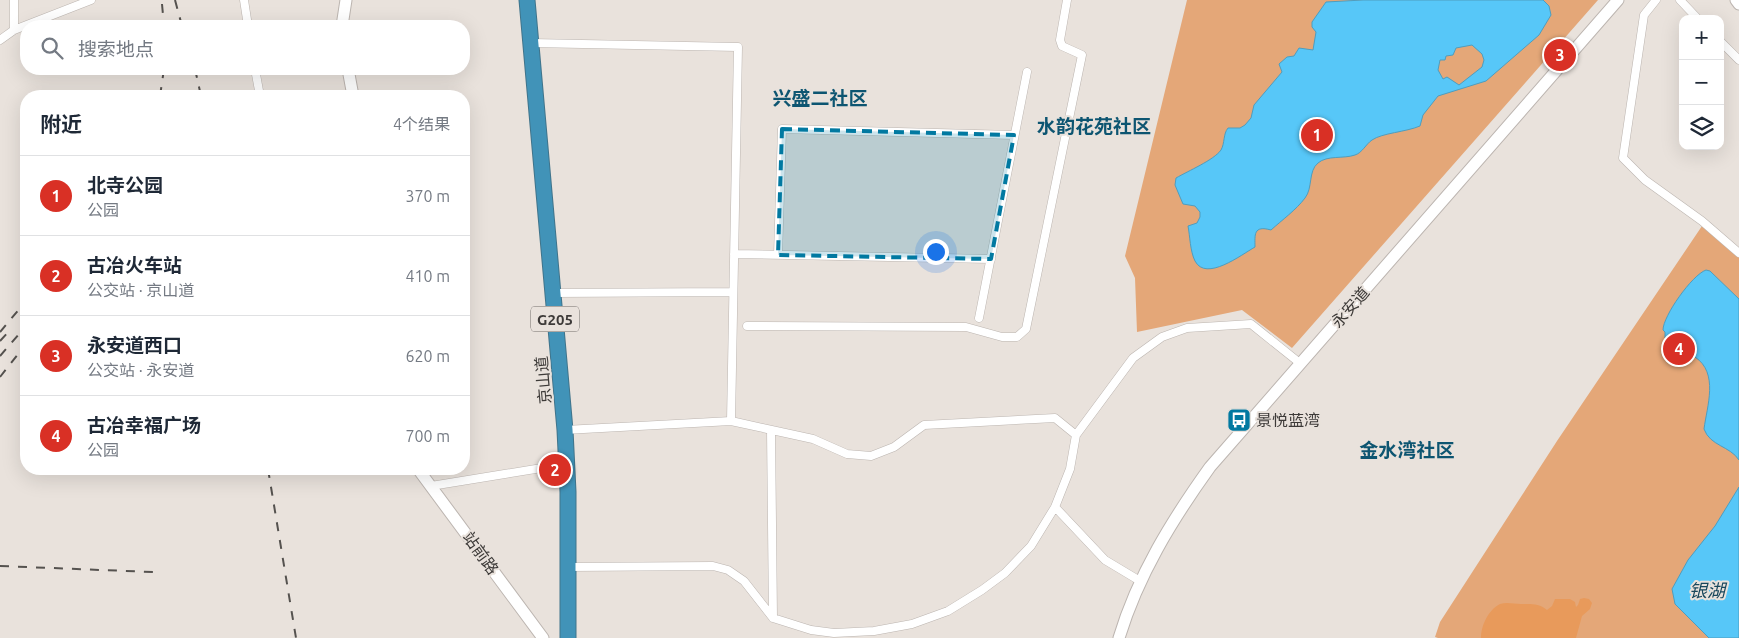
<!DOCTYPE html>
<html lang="zh">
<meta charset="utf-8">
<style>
:root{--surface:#fff;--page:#f2f2f3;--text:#1f2937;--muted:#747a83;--line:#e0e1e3;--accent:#d93025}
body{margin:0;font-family:Ubuntu,"Noto Sans SC",sans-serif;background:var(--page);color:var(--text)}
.controls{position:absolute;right:15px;top:15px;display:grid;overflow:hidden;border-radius:10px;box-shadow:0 5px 20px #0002}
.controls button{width:45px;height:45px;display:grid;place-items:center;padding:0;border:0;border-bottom:1px solid var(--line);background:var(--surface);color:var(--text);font:25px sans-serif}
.you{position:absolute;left:935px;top:251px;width:18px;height:18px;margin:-12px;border:4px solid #fff;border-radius:50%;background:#1a73e8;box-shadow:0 0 0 8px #1a73e833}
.badge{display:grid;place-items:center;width:32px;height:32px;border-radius:50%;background:var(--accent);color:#fff;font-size:16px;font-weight:700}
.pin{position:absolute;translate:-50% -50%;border:2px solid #fff;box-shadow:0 1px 5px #0006}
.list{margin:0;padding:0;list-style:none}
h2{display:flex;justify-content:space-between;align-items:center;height:65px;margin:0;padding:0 20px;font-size:21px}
h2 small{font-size:16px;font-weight:400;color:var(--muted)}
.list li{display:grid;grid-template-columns:32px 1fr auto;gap:15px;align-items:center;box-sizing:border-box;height:80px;padding:0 20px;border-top:1px solid var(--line)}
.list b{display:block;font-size:19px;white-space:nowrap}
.list p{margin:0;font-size:16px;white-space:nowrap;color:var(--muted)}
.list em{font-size:16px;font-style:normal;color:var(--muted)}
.icon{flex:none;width:28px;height:28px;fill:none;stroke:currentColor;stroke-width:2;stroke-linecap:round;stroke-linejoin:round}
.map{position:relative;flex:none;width:1739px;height:638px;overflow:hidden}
.search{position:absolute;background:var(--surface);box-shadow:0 5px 20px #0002;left:20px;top:20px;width:450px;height:55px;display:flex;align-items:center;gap:12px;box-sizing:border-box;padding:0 18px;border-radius:20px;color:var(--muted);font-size:19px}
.panel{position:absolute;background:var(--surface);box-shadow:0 5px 20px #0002;left:20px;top:90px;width:450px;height:385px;border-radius:20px}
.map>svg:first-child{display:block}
.green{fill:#e4a778}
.forest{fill:#e89a5b}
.water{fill:#57c7f8;stroke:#4f9dbe;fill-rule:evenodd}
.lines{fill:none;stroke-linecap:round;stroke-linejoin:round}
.street-casing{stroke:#bcb5b0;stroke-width:9}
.secondary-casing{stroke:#bcb5b0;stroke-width:13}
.highway-casing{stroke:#40748b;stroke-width:17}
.street{stroke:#fff;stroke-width:8}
.secondary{stroke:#fff;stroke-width:11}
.highway{stroke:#4193b8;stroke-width:15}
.rail{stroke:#55524f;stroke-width:2;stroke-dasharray:9 9;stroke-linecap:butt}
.marked{fill:#0179a1;fill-opacity:0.2;stroke:#0179a1;stroke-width:4;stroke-dasharray:10 6;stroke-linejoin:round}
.labels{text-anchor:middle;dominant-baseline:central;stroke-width:4;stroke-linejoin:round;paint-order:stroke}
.shield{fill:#e9e2dc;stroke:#716c69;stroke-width:1}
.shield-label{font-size:15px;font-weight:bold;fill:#3d3a38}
.street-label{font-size:16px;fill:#3d3a38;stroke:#e9e2dc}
.poi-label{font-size:16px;fill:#3d3a38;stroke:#e9e2dc;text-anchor:start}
.water-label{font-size:18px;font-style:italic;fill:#18475c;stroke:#e9e2dc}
.quarter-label{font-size:19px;font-weight:bold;fill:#0d5571;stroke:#e9e2dc}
</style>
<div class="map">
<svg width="1739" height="638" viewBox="0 0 1739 638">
<rect width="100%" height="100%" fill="#e9e2dc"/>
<!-- green -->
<path class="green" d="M1187,0h411l-306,348 -50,-38 -105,22 -2,-54 -10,-22z
M1702,226l37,31v381h-301l-3,-1 5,-15 117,-181z"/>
<!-- forest -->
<path class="forest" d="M1584,598l5,1 3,4 -2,6 -8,7 -6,22h-95c0,-12 7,-28 19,-34 7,-2 14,0 21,0 10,0 18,-1 26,6l5,-4 3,-7h15l5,3 1,5 2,-2 2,-6z"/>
<!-- water -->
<path class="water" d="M1363,0h180l6,6 2,9 -12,20 -53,46 -48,15 -15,19 -3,11c-14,6 -38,7 -48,14 -6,4 -10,13 -17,15 -11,4 -28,0 -37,8 -10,8 -5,25 -13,35 -9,12 -23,22 -34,32 -18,-5 -16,5 -16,17 -14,8 -49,35 -60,14 -5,-10 -5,-25 -7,-35l9,-3 3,-6v-5l-5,-6 -12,-2 -8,-19 1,-7c12,-7 38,-18 45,-28 4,-7 2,-16 7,-22h12l5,-3 6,-7 3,-13 28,-33 -3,-8 8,-7 7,-1 5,-8 14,2 3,-18 -4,-5v-5l14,-20zM1472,45l10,9 2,6 -2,7 -23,18 -12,-8 -4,2 -5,-9 2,-10h5l1,-4 7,-1 3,-7z
M1706,270l4,1 29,28v161c-9,-14 -29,-14 -35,-31 3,-23 15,-56 -9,-72 -10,-7 -21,-11 -30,-19v-6l-2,-2c0,-14 29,-55 43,-60z
M1739,487v151h-30l-34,-34 -3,-15 16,-29 27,-34z"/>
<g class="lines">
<!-- street casing -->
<g class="street-casing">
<path id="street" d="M244,0l4,26
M1656,0l-12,15 -21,143 22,22 57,41 37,32
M1680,0l18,19
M14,30v-30
M0,40l14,-10 77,-30
M1720,41l19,19
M531,43l207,4 -7,374
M255,69l5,27
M734,254l257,5
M778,255l4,-126 232,6
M553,293l180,-1
M979,318l48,-246
M747,326l219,1 36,10h15l9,-8 56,-274 -20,-9 -2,-6 7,-40
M565,430l166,-9 82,18 34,15 24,2 23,-9 30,-22 131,-7 21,17
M771,430l2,188
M431,486l135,-22
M1055,507l50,53 35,21
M568,567l145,-1 15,4 16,11 29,37 38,12 23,3 40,-2 38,-7 36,-13 34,-21 23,-17 26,-27 24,-39 15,-38 6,-34 57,-77 29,-21 25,-9 64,-4 50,40"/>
</g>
<!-- secondary casing -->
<g class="secondary-casing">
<path id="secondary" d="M1736,0l3,4
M342,26l4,-26
M348,69l5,27
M418,469l125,169
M1119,638c19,-63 53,-118 91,-171l408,-467"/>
</g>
<!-- highway casing -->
<g class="highway-casing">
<path id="highway" d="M527,0l38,430 3,62v146"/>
</g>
<!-- street -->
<use href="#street" class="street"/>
<!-- secondary -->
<use href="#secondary" class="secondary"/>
<!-- highway -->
<use href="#highway" class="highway"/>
<!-- rail -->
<path class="rail" d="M175,0l7,26
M162,4l2,22
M195,69l6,27
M160,96l4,-27
M0,332l26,-31
M0,341l12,-13
M0,356l26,-30
M0,377l22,-28
M268,469l28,169
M0,566l153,6"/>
</g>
<!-- marked area -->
<path class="marked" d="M782,129l232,6 -23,124 -213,-4z"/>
<!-- icons -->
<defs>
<g id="bus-square" transform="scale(1.25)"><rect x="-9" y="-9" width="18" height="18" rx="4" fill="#0179a1" stroke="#e9e2dc"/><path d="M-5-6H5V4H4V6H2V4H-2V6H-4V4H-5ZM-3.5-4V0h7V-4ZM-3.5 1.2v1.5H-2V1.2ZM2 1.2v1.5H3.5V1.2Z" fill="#fff"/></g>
</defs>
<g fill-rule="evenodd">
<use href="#bus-square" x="1239" y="420"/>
</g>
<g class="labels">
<!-- shield labels -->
<rect class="shield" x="531" y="306.5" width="48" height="25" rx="4"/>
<g class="shield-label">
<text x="555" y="319">G205</text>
</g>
<!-- street labels -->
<g class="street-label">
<text transform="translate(1350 307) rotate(-49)">永安道</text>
<text transform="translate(543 380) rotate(-95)">京山道</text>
<text transform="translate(481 553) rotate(54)">站前路</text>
</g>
<!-- poi labels -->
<g class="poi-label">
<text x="1256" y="420">景悦蓝湾</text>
</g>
<!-- water labels -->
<g class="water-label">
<text x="1707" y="590">银湖</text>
</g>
<!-- quarter labels -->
<g class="quarter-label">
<text x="820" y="98">兴盛二社区</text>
<text x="1094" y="126">水韵花苑社区</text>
<text x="1407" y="450">金水湾社区</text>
</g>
</g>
</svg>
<div class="controls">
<button>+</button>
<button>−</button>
<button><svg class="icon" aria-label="layers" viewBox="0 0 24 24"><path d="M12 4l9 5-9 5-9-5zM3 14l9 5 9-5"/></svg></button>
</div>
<div class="you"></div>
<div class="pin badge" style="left:1317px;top:135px">1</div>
<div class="pin badge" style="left:555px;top:470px">2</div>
<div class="pin badge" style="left:1560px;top:55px">3</div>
<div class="pin badge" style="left:1679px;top:349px">4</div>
<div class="search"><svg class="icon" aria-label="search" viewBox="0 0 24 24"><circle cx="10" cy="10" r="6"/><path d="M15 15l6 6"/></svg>搜索地点</div>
<section class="panel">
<h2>附近<small>4个结果</small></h2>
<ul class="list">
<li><span class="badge">1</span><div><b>北寺公园</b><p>公园</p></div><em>370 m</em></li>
<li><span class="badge">2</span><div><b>古冶火车站</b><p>公交站 · 京山道</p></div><em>410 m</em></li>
<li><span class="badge">3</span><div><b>永安道西口</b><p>公交站 · 永安道</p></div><em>620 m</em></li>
<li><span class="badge">4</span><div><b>古冶幸福广场</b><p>公园</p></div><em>700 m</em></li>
</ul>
</section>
</div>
